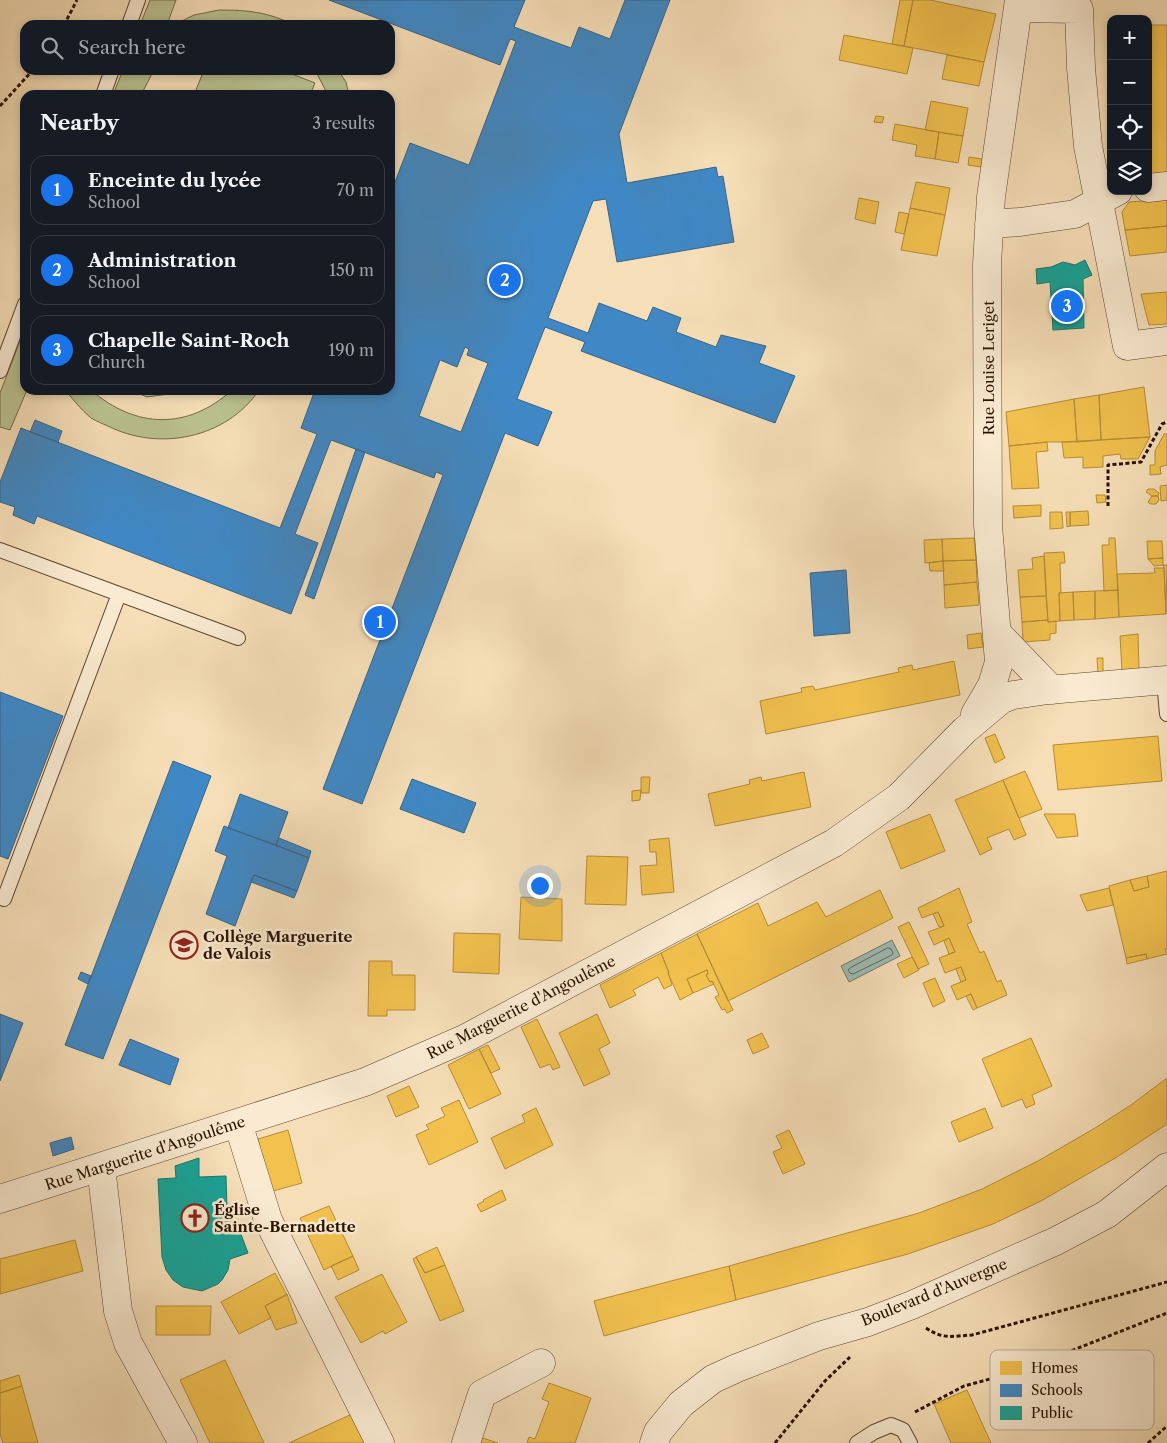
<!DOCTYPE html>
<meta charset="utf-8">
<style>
:root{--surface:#171b24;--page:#20242c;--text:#f1f3f6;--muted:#9ea1a6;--line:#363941;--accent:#1a73e8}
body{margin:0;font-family:"Libre Caslon Text",serif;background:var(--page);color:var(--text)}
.controls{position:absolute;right:15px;top:15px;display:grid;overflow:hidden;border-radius:10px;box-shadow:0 2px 8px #0003}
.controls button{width:45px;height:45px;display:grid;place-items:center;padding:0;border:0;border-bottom:1px solid var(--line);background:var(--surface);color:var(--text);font:25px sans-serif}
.you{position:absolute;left:539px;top:885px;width:18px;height:18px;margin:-12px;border:4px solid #fff;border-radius:50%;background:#1a73e8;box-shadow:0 0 0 8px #1a73e833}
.badge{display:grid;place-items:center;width:32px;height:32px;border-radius:50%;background:var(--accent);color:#fff;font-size:16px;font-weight:700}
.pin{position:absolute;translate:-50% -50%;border:2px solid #fff;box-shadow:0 1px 5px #0006}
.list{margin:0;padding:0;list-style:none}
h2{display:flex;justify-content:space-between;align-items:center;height:65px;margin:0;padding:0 20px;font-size:21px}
h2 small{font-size:16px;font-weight:400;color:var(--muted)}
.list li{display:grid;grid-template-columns:32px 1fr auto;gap:15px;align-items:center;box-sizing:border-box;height:70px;margin:0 10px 10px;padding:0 10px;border:1px solid var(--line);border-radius:15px}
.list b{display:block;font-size:19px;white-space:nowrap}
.list p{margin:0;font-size:16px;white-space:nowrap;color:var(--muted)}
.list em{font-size:16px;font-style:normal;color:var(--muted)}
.icon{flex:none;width:28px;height:28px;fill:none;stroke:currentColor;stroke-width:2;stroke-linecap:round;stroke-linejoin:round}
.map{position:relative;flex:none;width:1167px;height:1443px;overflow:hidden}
.search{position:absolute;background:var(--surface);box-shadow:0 2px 8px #0003;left:20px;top:20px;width:375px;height:55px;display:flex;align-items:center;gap:12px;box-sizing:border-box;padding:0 18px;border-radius:15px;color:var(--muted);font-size:19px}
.panel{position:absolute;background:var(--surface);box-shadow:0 2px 8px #0003;left:20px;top:90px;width:375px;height:305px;border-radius:15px}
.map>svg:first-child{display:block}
.green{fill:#bac290;stroke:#726a48}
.water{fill:#9dbcb3;stroke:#6f786b}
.homes{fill:#f2c14e;stroke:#b68c37}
.schools{fill:#3f88c5;stroke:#38648a;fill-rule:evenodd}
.public{fill:#17a398;stroke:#1c776a}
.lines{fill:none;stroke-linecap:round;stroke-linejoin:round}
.shore{stroke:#63665a;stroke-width:1}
.lane-casing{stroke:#5c442e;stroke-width:16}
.street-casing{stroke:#5c442e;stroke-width:29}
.path{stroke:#291100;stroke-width:3;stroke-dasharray:4 2.5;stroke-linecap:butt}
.lane{stroke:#f9ead1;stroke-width:14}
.street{stroke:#f9ead1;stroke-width:28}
.labels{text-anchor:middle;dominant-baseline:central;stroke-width:5;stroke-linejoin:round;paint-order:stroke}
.street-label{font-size:15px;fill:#291100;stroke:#f9ead1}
.poi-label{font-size:15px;font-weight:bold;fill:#291100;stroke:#f9ead1;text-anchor:start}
.key{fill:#f9ead1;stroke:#bba992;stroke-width:1}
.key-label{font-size:14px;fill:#291100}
</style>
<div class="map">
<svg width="1167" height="1443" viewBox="0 0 1167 1443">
<rect width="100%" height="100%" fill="#f6dfb8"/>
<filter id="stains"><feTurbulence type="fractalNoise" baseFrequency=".004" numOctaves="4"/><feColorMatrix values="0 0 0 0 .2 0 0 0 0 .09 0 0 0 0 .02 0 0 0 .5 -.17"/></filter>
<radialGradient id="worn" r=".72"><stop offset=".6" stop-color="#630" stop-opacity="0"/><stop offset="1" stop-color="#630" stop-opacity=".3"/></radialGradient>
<!-- green -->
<path class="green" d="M150,0h26l-9,25h-27z
M219,10c29,0 49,2 75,15h-120l20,-10z
M123,70h31l-13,25h-28z
M204,70h78l33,13 -5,12h-116z
M315,70h23l8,12 3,13h-21z
M25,328v62h2l-17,40 -10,-3v-34z
M65,390h26c45,39 97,40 141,0h27c-32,48 -100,62 -151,36 -5,-2 -12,-5 -17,-8 -10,-8 -18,-19 -26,-28z
M131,390h67l-51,7z"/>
<!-- water -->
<path class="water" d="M892,940l8,16 -51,26 -8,-16z"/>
<!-- homes -->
<path class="homes" d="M900,0h13l-9,46 -12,-2z
M913,0h17l66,14 -12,48 -80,-16z
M1148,25h19v151l-19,2z
M844,35l69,13 -6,26 -68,-14z
M947,55l37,7 -5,24 -37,-7z
M931,101l37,7 -5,28 -38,-6z
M876,116l8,1 -2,6 -8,-1z
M895,124l44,8 -4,27 -20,-3 2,-11 -25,-5z
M939,132l24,4 -5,27 -23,-4z
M969,157l13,2 -1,8 -13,-2z
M916,182l34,6 -5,27 -35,-7z
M859,198l20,4 -4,22 -20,-5z
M1167,199v27l-42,4 -3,-18 7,-10z
M910,208l35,7 -8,41 -36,-6z
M899,212l10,2 -5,20 -9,-2z
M1167,226v26l-37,4 -5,-26z
M1167,292v32l-18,1 -8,-31z
M1144,387l6,50 -49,3 -2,-45z
M1099,395l2,45 -24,2 -3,-43z
M1074,399l3,43h-30l-38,4 -3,-34z
M1164,434h3v31l-7,2 1,7 -11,1v-10h5v-14z
M1150,437l-12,22h-17l-1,-5 -17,2v11l-20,1v-11l-19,1 -2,-16z
M1047,442l1,9 -12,1 3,36 -27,1 -3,-43z
M1167,485v15l-6,1 -1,-15z
M1148,489h6l5,4 -1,3h-6l-6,-4z
M1096,495h9l1,7 -9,1z
M1152,496h6l1,4 -3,4h-6l-2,-2z
M1041,505v11l-27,2 -1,-12z
M1088,511l1,14 -19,1v-14z
M1050,512h12l1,16 -13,1z
M1066,512h4v14l-3,1z
M974,538l2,22 -33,1 -1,-22z
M1109,538h6l3,52 -14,1 -2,-46h7z
M942,539l1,22 -18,2 -1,-23z
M1147,541h15l1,17 -15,1z
M1064,552l1,11h-5l1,30h-2l1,28 -12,1 -4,-69z
M1044,556l2,40 -26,1 -2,-27 15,-1 -1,-11z
M1163,558v7l-9,1 -6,-7z
M976,560l1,22 -33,3 -1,-24z
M943,561l1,10h-14l-1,-8z
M1163,565h4l-1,49 -2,-46z
M1154,568h10l2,46 -47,3 -2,-43 38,-1z
M977,582l2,23 -34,3 -1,-23z
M1118,590l1,27 -24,2v-28z
M1095,591v28l-21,1 -1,-28z
M1073,592l1,28 -14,1 -1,-28z
M1046,596l2,24 -26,2 -2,-25z
M1048,620v2l8,-1v12l-6,1v6l-27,2 -1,-20z
M981,633l2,14 -15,2 -1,-14z
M1138,634l1,36 -17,1 -2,-35z
M1097,658h6v14h-5z
M954,661l6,34 -194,39 -6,-33 42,-9 -1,-4 12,-2 2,4 84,-18 -1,-4 14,-3 1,5z
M995,734l10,24 -10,5 -10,-25z
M1158,736l4,45 -104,9 -5,-45z
M1025,771l17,38 -23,9 -16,-38z
M804,772l7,35 -96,19 -7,-32 42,-10 -1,-4 12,-3 1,4z
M641,777h9l-1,16h-8z
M1003,780l23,55 -12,5 -5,-11 -22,9 5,11 -12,6 -25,-55z
M641,790l-1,10 -8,1v-10z
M930,814l15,37 -44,18 -15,-37z
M1044,814h31l3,22 -21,2z
M669,838l5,54 -32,3 -2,-29 17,-1 -1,-13h-6l-1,-12z
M587,856l41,1 -2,48 -41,-1z
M1167,871v78h-2l2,5 -20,5 -1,-5 -20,4 -17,-72 21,-6 4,11 15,-4 -2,-11z
M1147,876l2,11 -15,4 -4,-11z
M959,888l13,34 -5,2 13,29 4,-2 13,31 4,-2 6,15 -30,13 -6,-14 -14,6 -6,-14 15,-6 -5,-13 -16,6 -6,-15 16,-6 -6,-14 -15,7 -6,-13 16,-6 -6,-14 -16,6 -4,-10z
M1109,888l4,17 -26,6 -7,-16z
M880,890l13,28 -165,83 -31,-67 61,-31 10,23 49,-24 9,15z
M521,897l41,2v42l-43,-2z
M938,912l6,14 -5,1 -6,-13z
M909,922l20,42 -11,5 -20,-42z
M454,933l46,1 -1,40 -46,-2z
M697,934l36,76 -6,3 -2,-4 -3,1 -7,-13 4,-2 -7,-14 -2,1 -4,-7 2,-1 -1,-4 -20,9 6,14 -13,7 -12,-27h1l-8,-20z
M949,938l6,14 -6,2 -5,-13z
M661,953l8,20h-1l4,12 -8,4 -6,-12 -25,13 3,5 -26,13 -10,-23z
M1146,954l1,5 -20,5 -1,-6z
M912,957l7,13 -15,8 -7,-14z
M369,961h23v14h23v35h-28v6h-19z
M961,967l5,13 -5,2 -5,-13z
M707,970l1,4 -2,1 4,7 2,-1 2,3 -21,9 -6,-14z
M935,978l10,23 -12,6 -10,-24z
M971,994l6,14 -4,2 -7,-14z
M597,1014l13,29 -11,6 11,25 -26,12 -25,-53z
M537,1019l23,48 -7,3 -3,-6 -10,4 -19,-41z
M762,1033l7,14 -16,7 -6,-14z
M1031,1038l21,48 -20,9 3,9 -9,4 -4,-9 -20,8 -20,-48z
M488,1045l12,24 -9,4 -12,-24z
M479,1049l22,45 -32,15 -21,-44z
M1167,1078v46l-50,33 -76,44 -48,23 -85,30 -172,46 -7,-34 190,-53 63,-24 56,-28 57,-33 36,-23z
M409,1086l10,21 -23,10 -9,-21z
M459,1100l19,42 -49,23 -13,-30 13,-6 -3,-4 19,-9 -4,-8z
M536,1108l17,37 -48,24 -14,-31 34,-16 -3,-7z
M985,1108l8,20 -34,14 -8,-20z
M288,1130l14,53 -29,8 -5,-14 -10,-38z
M789,1130l16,34 -22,10 -10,-22 9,-4 -6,-12z
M502,1190l4,10 -25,12 -4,-7 7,-4 -1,-1z
M329,1206l24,50 -29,14 -24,-52z
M75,1240l8,31 -83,23v-35z
M437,1247l8,18 -20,8 -9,-16z
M353,1256l6,14 -21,10 -7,-14z
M416,1257l9,16 20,-8 19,46 -24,10 -27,-62z
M729,1266l7,34 -132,36 -10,-35z
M275,1273l12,22 -22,11 6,12 -32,16 -18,-32z
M382,1274l25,48 -22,12 -2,-3 -22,12 -26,-46z
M287,1294l10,29 -21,7 -11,-24z
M156,1306h55l-1,29h-54z
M225,1360l39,83h-54l-30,-63z
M19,1375l3,11 -22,7v-12z
M549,1383l42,15 -16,45h-48l2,-6 6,2 14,-37 -7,-3z
M22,1386l16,57h-35l-3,-9v-41z
M967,1390l24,53h-40l-17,-39z
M352,1414l13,29h-76z
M480,1437l18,6h-20z"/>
<!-- schools -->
<path class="schools" d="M329,0h196l-11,27 57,21 8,-21 31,12 15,-39h45l-51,134 8,49 89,-16 2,10 5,-1 11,66 -117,20 -11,-63 -13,2 -45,117 40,15 11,-30 48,18 6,-14 28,11 -5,14 40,15 5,-12 45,11 -7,17 36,13 -20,47 -194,-72 4,-9 -40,-15 -28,72 35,13 -14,34 -33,-13 -143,371 -39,-15 120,-314 -7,-3 -2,6 -103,-38 -36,94 23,9 -27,71 -254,-98 -3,8 -21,-9 2,-8 -15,-5v-20l21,-54 259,100 37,-94 -16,-6 14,-38h75v-195l20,-52 59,22 47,-124 -6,-2 -10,26zM465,347l4,2 -2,6 21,8 -27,69 -42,-16 21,-56 17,7z
M35,420l27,11 -4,11 -28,-10z
M356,449l9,3 -51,147 -9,-4z
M846,570l4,63 -36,3 -4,-63z
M0,692l63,24 -55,143 -8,-3z
M173,761l38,15 -108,283 -38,-14z
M412,779l64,24 -12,30 -64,-24z
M240,794l48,18 -12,33 -48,-17z
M224,826l85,32 -12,33 -43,-16 -19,51 -29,-12 21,-58 -12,-5z
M279,838l32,13 -2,7 -33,-13z
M254,875l43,16 -3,7 -43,-16z
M81,972l10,4 -3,8 -10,-5z
M0,1014l23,9 -23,58z
M130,1039l49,20 -9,26 -51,-20z
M71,1137l3,12 -21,7 -3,-13z"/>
<!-- public -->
<path class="public" d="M1085,260l7,15 -9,4 1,49 -31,2 -3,-48 -13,2 -1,-15 15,-2 12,-5 12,3z
M199,1158v19l27,-1 1,32 5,23 7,-2 9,24 -18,6 -2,11 -6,10 -4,4 -16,7 -19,-4 -10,-7 -7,-10 -4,-13 -4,-78 18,-1 -1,-12z"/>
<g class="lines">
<!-- shore -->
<path class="shore" d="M888,948l3,1 2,4 -1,2 -39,19 -3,-1 -2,-3 2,-2z"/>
<!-- lane casing -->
<g class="lane-casing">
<path id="lane" d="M129,25l9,-25
M103,95l9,-25
M0,371l25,-67
M0,550l238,88
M1164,681l3,33
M4,899l115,-305
M857,1443l17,-11 17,-7 12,5 7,13"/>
</g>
<!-- street casing -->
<g class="street-casing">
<path id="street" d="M1018,8l61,1 2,59 7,78 39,200 40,-5
M1148,188l19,-2
M989,224l31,-2 55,-8 43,-23
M998,634l54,56
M975,714l17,-29 7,-23 -11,-137 -1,-261 4,-67 28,-197
M238,1123l30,97 112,223
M101,1167l17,144 10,32 55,100
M0,1199l365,-117 99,-43 370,-196 65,-46 66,-67 37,-31 11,-4 35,-5 119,-10
M466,1443l16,-49 59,-31
M654,1443l4,-11 23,-28 32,-25 24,-11 82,-32 49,-14 44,-17 144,-64 51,-27 60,-47"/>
</g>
<!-- path -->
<path class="path" d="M64,25l13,-25
M0,106l33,-36
M1108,506v-41l33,-3 21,-38 5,-2
M926,1328c18,12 26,8 46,7l195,-53
M915,1412l49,-26 56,-15 147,-58
M775,1443l50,-62 25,-24
M1148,1443l19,-17"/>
<!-- lane -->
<use href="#lane" class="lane"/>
<!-- street -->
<use href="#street" class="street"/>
</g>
<!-- icons -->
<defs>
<g id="school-ring" transform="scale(1.4375)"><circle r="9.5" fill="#f9ead1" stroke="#8f2418" stroke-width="1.5"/><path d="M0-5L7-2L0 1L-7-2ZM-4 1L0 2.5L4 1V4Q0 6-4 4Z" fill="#8f2418"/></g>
<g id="church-ring" transform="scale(1.4375)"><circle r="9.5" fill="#f9ead1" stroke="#8f2418" stroke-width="1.5"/><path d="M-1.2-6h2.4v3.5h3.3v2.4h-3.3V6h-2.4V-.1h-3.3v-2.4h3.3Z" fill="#8f2418"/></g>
</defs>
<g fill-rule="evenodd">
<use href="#school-ring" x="184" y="945"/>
<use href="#church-ring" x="195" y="1218"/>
</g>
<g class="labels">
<!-- street labels -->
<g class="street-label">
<text transform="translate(988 368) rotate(-90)">Rue Louise Leriget</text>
<text transform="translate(521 1007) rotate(-27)">Rue Marguerite d'Angoulême</text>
<text transform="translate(145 1153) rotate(-18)">Rue Marguerite d'Angoulême</text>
<text transform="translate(934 1292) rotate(-22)">Boulevard d'Auvergne</text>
</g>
<!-- poi labels -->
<g class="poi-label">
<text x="203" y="936">Collège Marguerite<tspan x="203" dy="17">de Valois</tspan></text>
<text x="214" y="1209">Église<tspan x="214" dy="17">Sainte-Bernadette</tspan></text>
</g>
</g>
<!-- legend -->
<rect x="990" y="1350" width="164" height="80" rx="8" class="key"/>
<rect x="1000" y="1361" width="22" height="14" fill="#f2c14e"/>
<rect x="1000" y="1384" width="22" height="13" fill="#3f88c5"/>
<rect x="1000" y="1406" width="22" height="14" fill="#17a398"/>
<g class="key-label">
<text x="1031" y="1373">Homes</text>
<text x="1031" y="1395">Schools</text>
<text x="1031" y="1418">Public</text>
</g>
<rect width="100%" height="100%" filter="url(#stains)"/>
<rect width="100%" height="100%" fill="url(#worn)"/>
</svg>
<div class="controls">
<button>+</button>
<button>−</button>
<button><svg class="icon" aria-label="locate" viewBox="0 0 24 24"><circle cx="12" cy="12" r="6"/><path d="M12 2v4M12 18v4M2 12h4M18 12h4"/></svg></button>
<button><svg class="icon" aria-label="layers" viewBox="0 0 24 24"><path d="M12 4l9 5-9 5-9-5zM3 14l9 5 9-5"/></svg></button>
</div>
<div class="you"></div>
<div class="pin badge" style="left:380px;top:622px">1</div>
<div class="pin badge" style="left:505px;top:280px">2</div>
<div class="pin badge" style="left:1067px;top:306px">3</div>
<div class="search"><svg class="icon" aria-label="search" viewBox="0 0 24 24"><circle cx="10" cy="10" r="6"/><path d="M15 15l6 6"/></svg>Search here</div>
<section class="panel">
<h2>Nearby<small>3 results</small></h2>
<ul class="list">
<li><span class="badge">1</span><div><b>Enceinte du lycée</b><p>School</p></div><em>70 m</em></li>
<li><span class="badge">2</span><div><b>Administration</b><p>School</p></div><em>150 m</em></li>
<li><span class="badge">3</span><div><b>Chapelle Saint-Roch</b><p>Church</p></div><em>190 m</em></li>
</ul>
</section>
</div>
